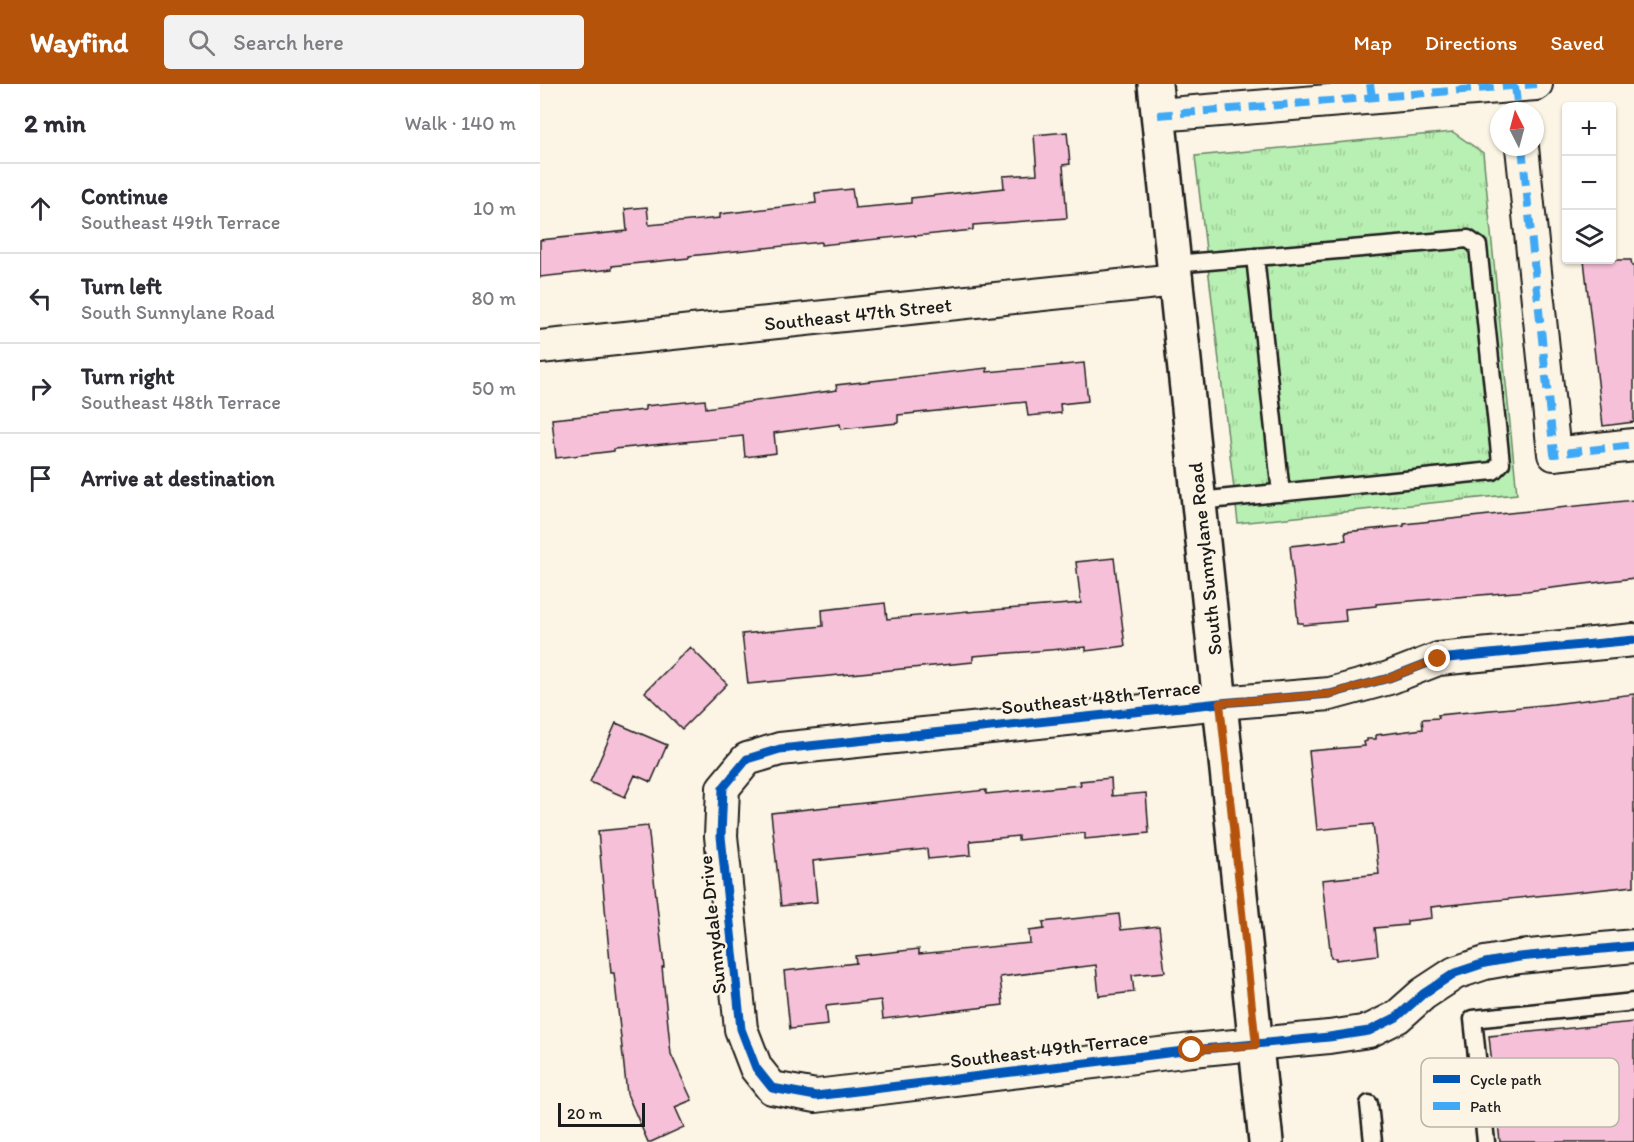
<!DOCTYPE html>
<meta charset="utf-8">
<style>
:root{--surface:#fff;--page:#f2f2f3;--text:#2b2b33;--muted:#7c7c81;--line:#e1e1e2;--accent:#b45309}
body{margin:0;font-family:Itim,sans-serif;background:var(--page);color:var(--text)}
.controls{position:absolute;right:18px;top:18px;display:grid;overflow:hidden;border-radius:6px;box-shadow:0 2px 4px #0004}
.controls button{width:54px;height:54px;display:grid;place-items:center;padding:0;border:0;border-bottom:2px solid var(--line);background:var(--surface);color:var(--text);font:30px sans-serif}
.compass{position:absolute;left:950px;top:18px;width:54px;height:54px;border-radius:50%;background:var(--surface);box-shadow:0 2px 4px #0004;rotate:354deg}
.scale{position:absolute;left:18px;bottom:15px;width:87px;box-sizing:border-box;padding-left:6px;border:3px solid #1c1c1c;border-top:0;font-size:16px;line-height:21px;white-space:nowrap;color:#1c1c1c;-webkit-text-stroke:4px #fcf5e5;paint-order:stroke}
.stop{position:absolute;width:18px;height:18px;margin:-14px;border:4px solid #b45309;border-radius:50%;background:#fff}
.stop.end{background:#b45309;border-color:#fff;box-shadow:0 2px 6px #0008}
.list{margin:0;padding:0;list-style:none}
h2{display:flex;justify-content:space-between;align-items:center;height:78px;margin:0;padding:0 24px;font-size:26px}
h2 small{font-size:20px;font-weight:400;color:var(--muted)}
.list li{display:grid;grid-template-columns:39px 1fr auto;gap:18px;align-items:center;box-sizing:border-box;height:90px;padding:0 24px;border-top:2px solid var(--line)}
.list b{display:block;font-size:22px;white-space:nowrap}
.list p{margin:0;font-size:20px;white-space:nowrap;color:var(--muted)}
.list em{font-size:20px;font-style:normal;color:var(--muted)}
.icon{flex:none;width:33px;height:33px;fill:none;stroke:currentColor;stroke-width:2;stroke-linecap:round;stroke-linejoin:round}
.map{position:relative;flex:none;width:1094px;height:1058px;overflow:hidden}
header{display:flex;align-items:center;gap:36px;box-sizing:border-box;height:84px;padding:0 30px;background:var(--accent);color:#fff}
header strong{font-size:28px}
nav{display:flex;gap:33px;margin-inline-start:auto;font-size:21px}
.search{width:420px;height:54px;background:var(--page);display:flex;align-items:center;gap:15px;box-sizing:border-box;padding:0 21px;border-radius:6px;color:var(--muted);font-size:22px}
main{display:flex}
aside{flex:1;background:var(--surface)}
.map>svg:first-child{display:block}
.grass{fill:url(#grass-tufts);stroke:#6a8667;stroke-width:1.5}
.building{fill:#f6c0d9;stroke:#1c1c1c;stroke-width:1.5}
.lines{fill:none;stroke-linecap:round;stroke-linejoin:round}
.lane-casing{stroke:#1c1c1c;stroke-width:21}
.street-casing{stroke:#1c1c1c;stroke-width:36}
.secondary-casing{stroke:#1c1c1c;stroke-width:38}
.lane{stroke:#fcf5e5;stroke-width:16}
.street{stroke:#fcf5e5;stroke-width:32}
.secondary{stroke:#fcf5e5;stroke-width:33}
.quiet{stroke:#3fa9f5;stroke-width:8;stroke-dasharray:15 8;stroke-linecap:butt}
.cycleway-casing{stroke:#fcf5e5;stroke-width:13}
.cycleway{stroke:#0057b8;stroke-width:9}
.route{stroke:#b45309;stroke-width:8}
.labels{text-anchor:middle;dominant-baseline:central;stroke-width:4.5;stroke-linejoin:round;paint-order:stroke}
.street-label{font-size:20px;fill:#1c1c1c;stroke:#fcf5e5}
.key{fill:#fcf5e5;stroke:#b9b4a9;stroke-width:1.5}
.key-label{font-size:16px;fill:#1c1c1c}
</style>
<header>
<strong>Wayfind</strong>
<div class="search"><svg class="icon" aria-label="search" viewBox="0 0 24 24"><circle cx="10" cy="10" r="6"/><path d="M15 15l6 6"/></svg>Search here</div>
<nav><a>Map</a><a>Directions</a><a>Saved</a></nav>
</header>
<main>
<aside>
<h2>2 min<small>Walk · 140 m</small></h2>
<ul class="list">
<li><svg class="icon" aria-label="ahead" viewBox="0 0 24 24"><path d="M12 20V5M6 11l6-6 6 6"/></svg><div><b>Continue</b><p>Southeast 49th Terrace</p></div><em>10 m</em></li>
<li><svg class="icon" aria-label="left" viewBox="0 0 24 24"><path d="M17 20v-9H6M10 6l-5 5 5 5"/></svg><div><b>Turn left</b><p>South Sunnylane Road</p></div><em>80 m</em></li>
<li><svg class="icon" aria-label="right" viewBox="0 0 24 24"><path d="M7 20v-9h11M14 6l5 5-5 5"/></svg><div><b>Turn right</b><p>Southeast 48th Terrace</p></div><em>50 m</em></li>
<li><svg class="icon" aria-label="arrive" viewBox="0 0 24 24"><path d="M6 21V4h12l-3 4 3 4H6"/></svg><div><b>Arrive at destination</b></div></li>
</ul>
</aside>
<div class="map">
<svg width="1094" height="1058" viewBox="0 0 1094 1058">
<defs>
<pattern id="grass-tufts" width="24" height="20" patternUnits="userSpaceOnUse" patternTransform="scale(1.5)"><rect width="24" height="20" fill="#b8efb2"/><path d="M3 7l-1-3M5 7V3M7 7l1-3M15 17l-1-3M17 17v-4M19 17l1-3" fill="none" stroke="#9ecc98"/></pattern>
</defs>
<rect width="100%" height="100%" fill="#fcf5e5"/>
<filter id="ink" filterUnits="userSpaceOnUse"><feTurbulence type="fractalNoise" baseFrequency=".0167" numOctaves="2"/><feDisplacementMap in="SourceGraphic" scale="12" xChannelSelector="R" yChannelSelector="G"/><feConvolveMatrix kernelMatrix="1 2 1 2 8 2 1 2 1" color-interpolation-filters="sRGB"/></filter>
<g filter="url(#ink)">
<!-- grass -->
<path class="grass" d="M913,48l30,21 34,341 -279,29 -43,-367z"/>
<!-- building -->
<path class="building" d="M527,48l3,32 -7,1 4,53 -94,7v5l-58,6v-1l-94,10v-3l-132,14v2l-77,8v3l-72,8v-37l87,-9 -2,-22 22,-2 2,18 71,-7v-4l96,-11 -1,-10 37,-4 3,19 56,-5v-5l93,-10 -1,-12 34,-2 -3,-39z
M1044,176h47l1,6h2v156l-31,4z
M544,279l4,38 -28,3 1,9 -33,3 -2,-14 -128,13v8l-57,6 -1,-5 -66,9 2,20 -31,4 -2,-21 -129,13v2l-58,7 -4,-39 93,-9v-4l60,-6 1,8 131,-18 -1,-5 151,-17v4z
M1094,416v78l-107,13 -151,13v2l-31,3 1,12 -43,4v-2h-5l-8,-77 56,-6 -1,-8 59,-6v-2z
M574,474l11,88 -39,5v-4l-113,9v6l-225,22 -6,-50 81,-8 -1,-16 63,-7 2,16 81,-8v1l113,-9 -5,-41z
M150,563l37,37 -45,45 -37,-37z
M1094,610v192l-203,21 1,11 -25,3v4l-32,3 3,27 -42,5v-2h-5l-9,-78 57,-6 -6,-50 -56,6 -8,-79 56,-5 -1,-4 3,-1v-2h9v-4l47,-6 -1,-10 17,-1 -1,-3 115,-11z
M76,639l51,22 -16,37 -16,-7 -10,22 -35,-15z
M571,694l1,18 34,-3 3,40 -64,6v-6l-67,7v-4l-48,5 1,14 -43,4 -1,-10 -114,12 4,41 -36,4 -10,-93 215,-23v4l95,-9 -1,-4z
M108,742l16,141h-2l9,87 21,46 -17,7 9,20 -33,15h-3l-21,-48 -13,-121h-3l-13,-142z
M579,830l2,16 38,-4 6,46 -33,3 2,17 -35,4 -3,-31 -96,12 3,28 -120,14 -2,-19 -55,6 2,19 -38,4 -6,-58 72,-8 -1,-7 64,-7v5l111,-11 -1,-12 15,-2 -1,-7z
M1094,938v120h-134l-11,-106z"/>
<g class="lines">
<!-- lane casing -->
<g class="lane-casing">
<path id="lane" d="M715,173l26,236
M634,180l294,-25 10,7 23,217 -8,8 -294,30
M829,1020l4,38
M946,1058l-13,-123 161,-17"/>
</g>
<!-- street casing -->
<g class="street-casing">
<path id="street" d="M618,31l378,-31
M982,63l32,307 80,-9
M0,263l636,-67
M1094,556l-196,19 -49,19 -59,16 -110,9 -440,46 -33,10 -24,29 -2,48 20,193 15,39 16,20 44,8 376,-46 137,-13 40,-6 28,-14 26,-23 32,-21 30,-10 34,-6 115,-11"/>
</g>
<!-- secondary casing -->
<g class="secondary-casing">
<path id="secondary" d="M615,0l111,1058"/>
</g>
<!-- lane -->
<use href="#lane" class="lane"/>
<!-- street -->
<use href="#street" class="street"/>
<!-- secondary -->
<use href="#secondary" class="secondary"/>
<!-- quiet -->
<path class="quiet" d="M830,0l2,13
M975,2l3,25
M618,31l378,-31
M982,63l32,307 80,-9"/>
<!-- cycleway casing -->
<g class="cycleway-casing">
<path id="cycleway" d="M1094,556l-196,19 -49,19 -59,16 -110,9 -440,46 -33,10 -24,29 -2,48 20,193 15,39 16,20 44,8 376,-46 137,-13 40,-6 28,-14 26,-23 32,-21 30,-10 34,-6 115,-11"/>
</g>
<!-- cycleway -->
<use href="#cycleway" class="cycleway"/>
</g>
</g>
<g class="lines" filter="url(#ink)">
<!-- route -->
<path class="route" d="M652,966l64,-5 -36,-342 110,-9 59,-16 49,-19"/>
</g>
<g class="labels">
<!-- street labels -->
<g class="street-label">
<text transform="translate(318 230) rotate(-6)">Southeast 47th Street</text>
<text transform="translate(665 475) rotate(-96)">South Sunnylane Road</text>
<text transform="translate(561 613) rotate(-6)">Southeast 48th Terrace</text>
<text transform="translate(172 841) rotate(-96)">Sunnydale Drive</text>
<text transform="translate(509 965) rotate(-7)">Southeast 49th Terrace</text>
</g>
</g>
<!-- legend -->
<rect x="881" y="974" width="198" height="69" rx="9" class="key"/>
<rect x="893" y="991" width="27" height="8" fill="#0057b8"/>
<rect x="893" y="1018" width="27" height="8" fill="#3fa9f5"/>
<g class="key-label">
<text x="930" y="1001">Cycle path</text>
<text x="930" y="1028">Path</text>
</g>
</svg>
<div class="controls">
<button>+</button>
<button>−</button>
<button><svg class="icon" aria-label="layers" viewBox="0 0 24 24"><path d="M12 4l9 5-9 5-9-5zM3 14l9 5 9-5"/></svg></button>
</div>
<svg class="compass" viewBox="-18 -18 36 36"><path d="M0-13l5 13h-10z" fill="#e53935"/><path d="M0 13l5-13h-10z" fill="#7c7c81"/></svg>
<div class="scale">20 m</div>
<div class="stop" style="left:652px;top:966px"></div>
<div class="stop end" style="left:898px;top:575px"></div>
</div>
</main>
